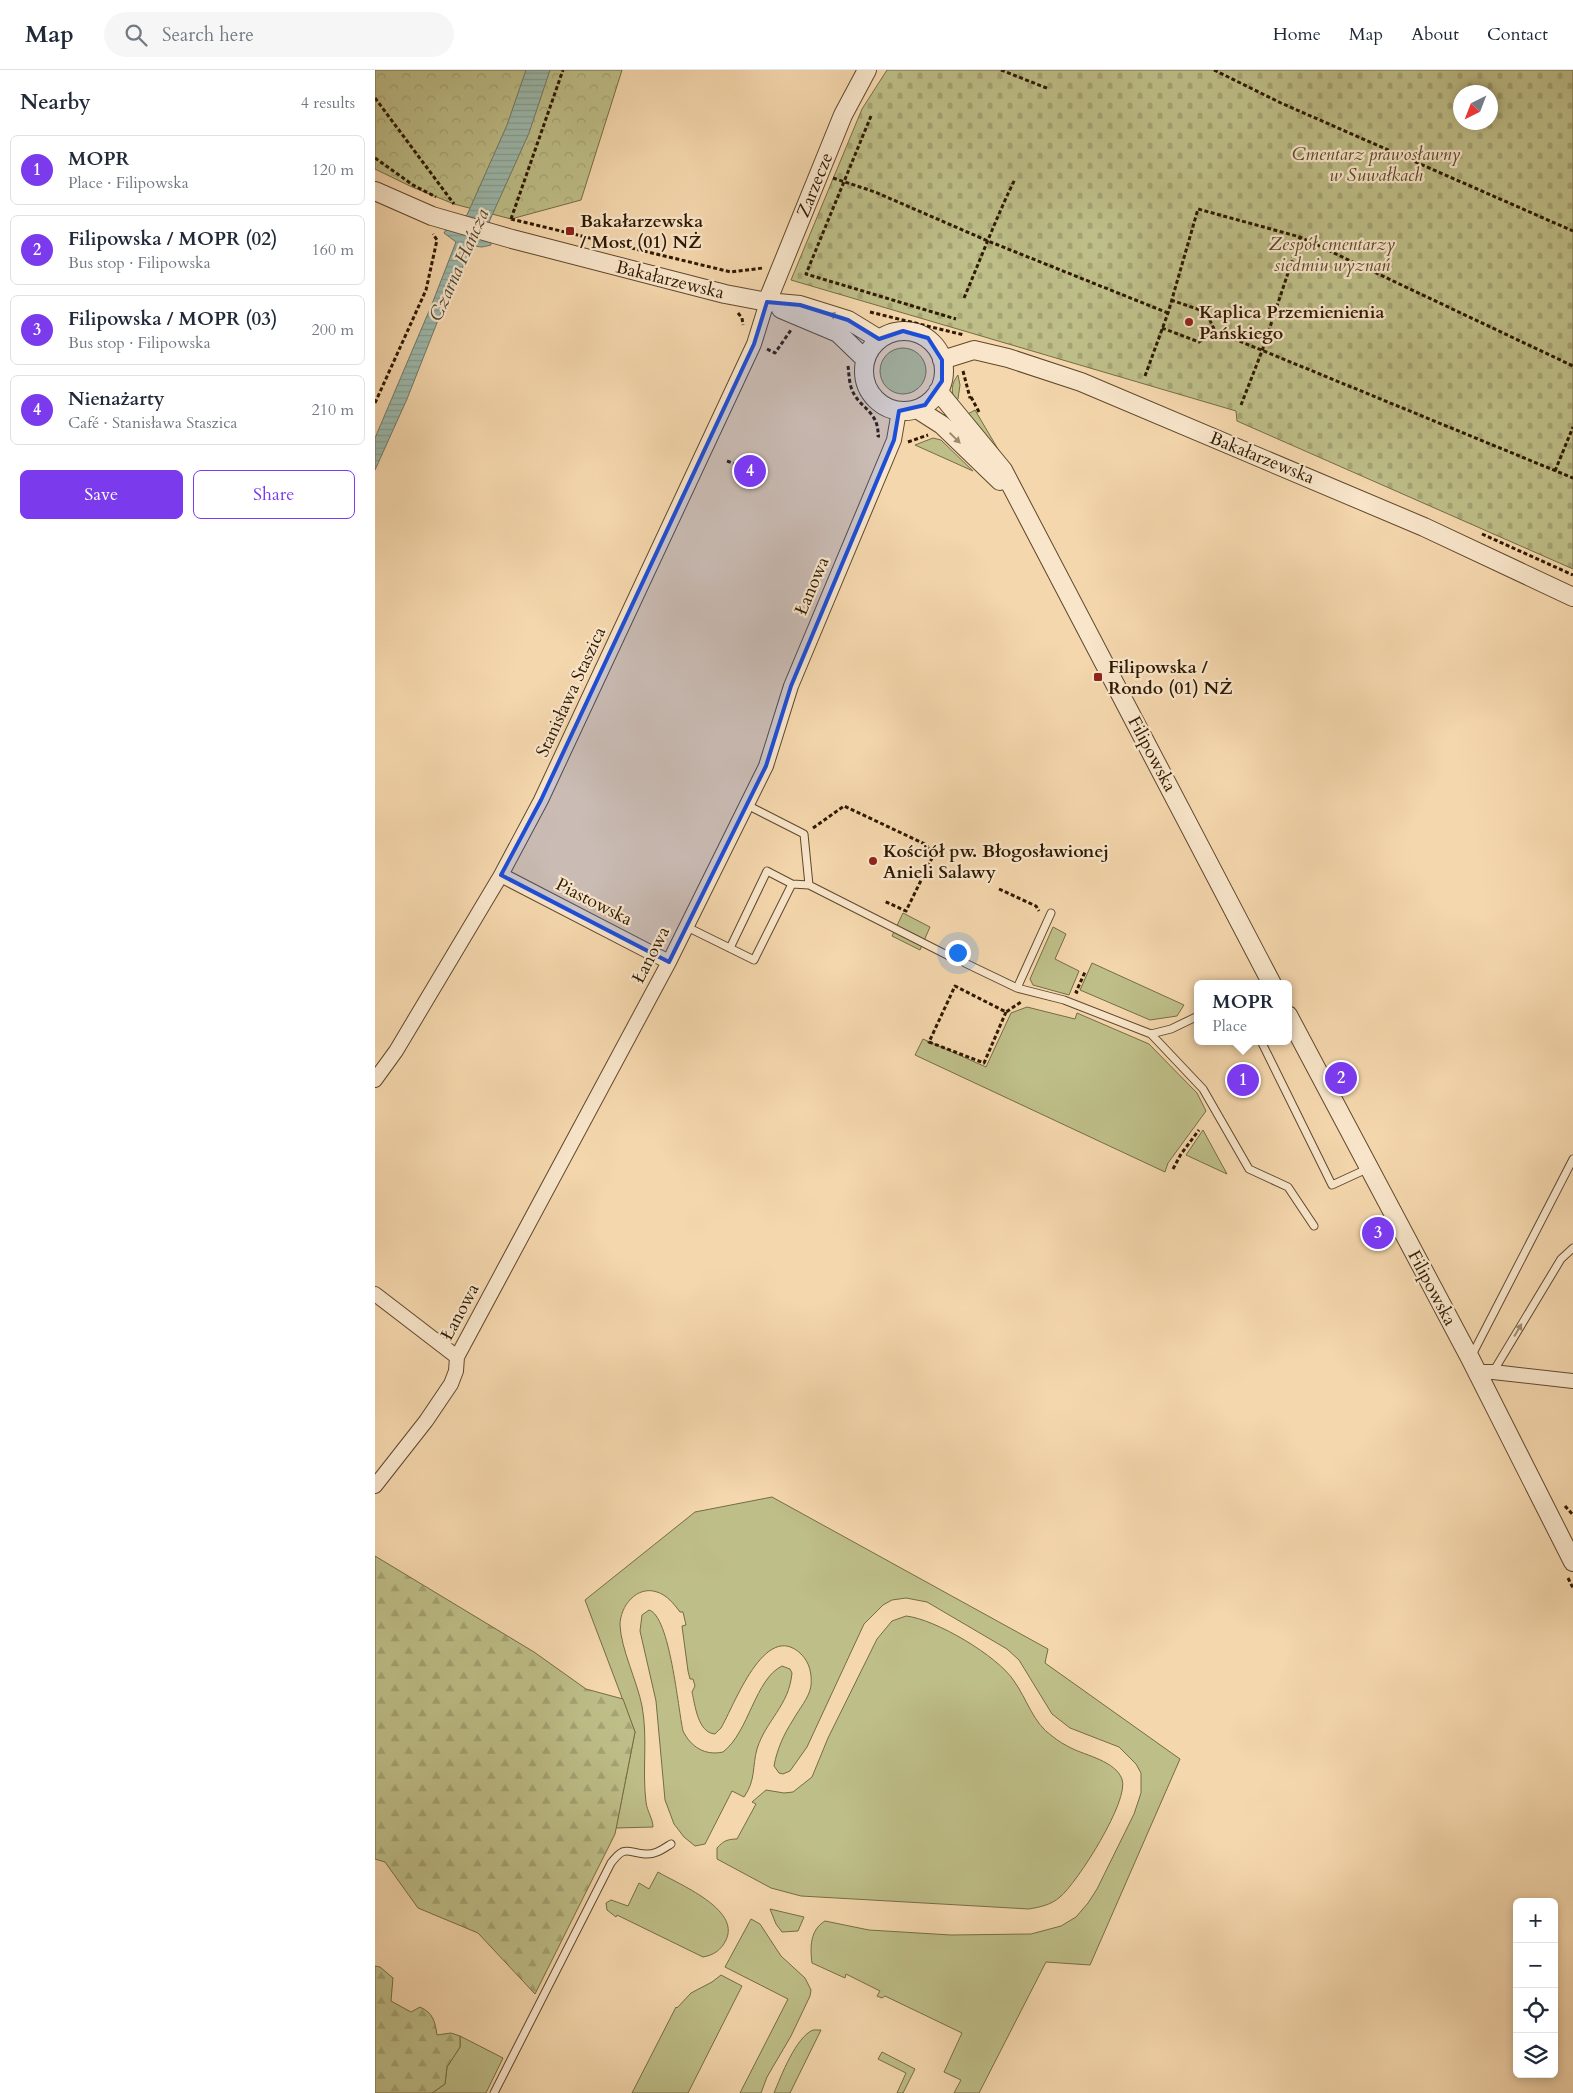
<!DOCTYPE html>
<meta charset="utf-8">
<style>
:root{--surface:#fff;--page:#f6f6f7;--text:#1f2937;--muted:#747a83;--line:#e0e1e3;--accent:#7c3aed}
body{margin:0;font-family:Cardo,serif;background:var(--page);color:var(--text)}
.controls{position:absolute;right:15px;bottom:15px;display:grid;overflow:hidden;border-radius:8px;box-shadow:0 2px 8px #0003}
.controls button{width:45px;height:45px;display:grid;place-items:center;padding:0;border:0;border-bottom:1px solid var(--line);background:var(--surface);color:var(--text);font:25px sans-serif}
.compass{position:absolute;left:1078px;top:15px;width:45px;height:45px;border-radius:50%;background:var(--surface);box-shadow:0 2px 8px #0003;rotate:222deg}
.you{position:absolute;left:582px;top:882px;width:18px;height:18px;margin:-12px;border:4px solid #fff;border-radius:50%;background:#1a73e8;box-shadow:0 0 0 8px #1a73e833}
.badge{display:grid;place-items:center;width:32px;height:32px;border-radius:50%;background:var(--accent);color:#fff;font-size:16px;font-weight:700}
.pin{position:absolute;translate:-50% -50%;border:2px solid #fff;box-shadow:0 1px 5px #0006}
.popup{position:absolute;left:819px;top:910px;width:98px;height:65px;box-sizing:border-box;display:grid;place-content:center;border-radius:8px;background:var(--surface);filter:drop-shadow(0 1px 4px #0005);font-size:16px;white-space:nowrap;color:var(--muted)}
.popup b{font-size:19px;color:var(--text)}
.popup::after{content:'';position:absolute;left:50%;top:100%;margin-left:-10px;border:10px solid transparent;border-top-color:var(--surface)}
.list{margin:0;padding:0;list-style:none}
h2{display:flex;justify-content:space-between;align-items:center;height:65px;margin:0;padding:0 20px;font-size:21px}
h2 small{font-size:16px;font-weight:400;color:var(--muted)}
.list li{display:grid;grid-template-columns:32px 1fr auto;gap:15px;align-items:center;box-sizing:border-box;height:70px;margin:0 10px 10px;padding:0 10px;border:1px solid var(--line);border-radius:8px}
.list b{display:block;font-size:19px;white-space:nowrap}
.list p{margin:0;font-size:16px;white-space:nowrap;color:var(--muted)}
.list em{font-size:16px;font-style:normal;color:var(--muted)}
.actions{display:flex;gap:10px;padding:15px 20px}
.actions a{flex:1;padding:11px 0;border:1px solid var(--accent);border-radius:8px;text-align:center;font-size:18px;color:var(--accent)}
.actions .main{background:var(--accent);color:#fff}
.icon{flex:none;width:28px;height:28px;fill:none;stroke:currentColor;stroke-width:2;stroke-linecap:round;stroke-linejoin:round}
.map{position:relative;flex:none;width:1198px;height:2023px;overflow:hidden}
header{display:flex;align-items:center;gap:30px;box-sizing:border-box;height:70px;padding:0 25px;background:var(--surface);border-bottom:1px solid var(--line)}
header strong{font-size:24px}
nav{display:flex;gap:28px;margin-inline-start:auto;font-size:18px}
.search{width:350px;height:45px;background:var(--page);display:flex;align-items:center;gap:12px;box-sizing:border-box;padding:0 18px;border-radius:28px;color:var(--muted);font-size:19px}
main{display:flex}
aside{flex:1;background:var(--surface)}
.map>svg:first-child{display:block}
.grass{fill:#bebe88;stroke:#766c44}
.forest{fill:url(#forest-firs);stroke:#766c44}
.cemetery{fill:url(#cemetery-stones);stroke:#766c44;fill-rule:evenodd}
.park{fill:url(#park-crowns);stroke:#766c44}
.water{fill:url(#water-rules);stroke:#707967}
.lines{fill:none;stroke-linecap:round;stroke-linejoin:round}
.service-casing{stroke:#60482b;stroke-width:9}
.minor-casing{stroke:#60482b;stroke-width:16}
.tertiary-casing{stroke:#60482b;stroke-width:20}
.path{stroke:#2f1900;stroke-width:3;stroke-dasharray:4 2.5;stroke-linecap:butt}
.service{stroke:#f8e5ca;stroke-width:7}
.minor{stroke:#f8e5ca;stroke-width:14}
.tertiary{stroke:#f8e5ca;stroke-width:18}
.oneway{fill:#9e896f}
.marked{fill:#1d4ed8;fill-opacity:0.2;stroke:#1d4ed8;stroke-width:4;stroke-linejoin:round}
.poi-dot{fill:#8f2418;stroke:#f8e5ca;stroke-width:2}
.labels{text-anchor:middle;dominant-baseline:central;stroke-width:4.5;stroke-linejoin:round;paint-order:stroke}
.park-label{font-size:18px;font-style:italic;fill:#5a4b29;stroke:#f8e5ca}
.street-label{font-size:18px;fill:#2f1900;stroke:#f8e5ca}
.poi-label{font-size:18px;font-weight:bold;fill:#2f1900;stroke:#f8e5ca;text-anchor:start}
.water-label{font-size:19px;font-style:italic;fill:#504934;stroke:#f8e5ca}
</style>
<header>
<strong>Map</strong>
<div class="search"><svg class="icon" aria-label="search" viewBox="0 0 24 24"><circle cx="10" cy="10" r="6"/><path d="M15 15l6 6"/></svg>Search here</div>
<nav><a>Home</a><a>Map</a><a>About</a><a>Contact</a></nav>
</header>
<main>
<aside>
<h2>Nearby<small>4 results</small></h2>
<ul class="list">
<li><span class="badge">1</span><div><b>MOPR</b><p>Place · Filipowska</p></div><em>120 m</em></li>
<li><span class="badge">2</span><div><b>Filipowska / MOPR (02)</b><p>Bus stop · Filipowska</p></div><em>160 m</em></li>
<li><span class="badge">3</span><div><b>Filipowska / MOPR (03)</b><p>Bus stop · Filipowska</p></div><em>200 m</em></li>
<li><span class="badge">4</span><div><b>Nienażarty</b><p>Café · Stanisława Staszica</p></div><em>210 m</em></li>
</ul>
<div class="actions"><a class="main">Save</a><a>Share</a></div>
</aside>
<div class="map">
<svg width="1198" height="2023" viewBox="0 0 1198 2023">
<defs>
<pattern id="forest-firs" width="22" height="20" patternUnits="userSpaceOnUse" patternTransform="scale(1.25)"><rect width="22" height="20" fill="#bebe88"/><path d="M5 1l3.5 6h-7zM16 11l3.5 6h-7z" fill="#a4a374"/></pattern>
<pattern id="cemetery-stones" width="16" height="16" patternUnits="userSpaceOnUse" patternTransform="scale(1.25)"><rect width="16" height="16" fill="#bebe88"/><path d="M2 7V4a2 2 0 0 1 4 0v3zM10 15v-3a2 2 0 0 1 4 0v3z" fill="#a4a374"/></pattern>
<pattern id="park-crowns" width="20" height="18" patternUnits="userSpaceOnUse" patternTransform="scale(1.25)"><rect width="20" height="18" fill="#bebe88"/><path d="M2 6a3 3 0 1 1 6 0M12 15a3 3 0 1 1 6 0" fill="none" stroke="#a4a374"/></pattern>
<pattern id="water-rules" width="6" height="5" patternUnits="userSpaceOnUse" patternTransform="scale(1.25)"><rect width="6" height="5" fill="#9cb9ac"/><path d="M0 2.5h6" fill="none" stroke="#879e92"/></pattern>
</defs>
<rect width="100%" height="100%" fill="#f5d7ad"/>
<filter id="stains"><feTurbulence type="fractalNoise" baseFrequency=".004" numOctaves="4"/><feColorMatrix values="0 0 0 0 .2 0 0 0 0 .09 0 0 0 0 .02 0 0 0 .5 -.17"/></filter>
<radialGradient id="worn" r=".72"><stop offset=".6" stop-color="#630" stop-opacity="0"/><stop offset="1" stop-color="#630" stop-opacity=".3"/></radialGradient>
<!-- grass -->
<path class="grass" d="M505 301a23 23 0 1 1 46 0a23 23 0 1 1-46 0Z
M583,305l2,10 -2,14 -3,3c-4,-11 -4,-18 3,-27z
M600,340l30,51 -39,-46z
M558,368l8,2 32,31 -58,-26z
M528,843l27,14 -10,23 -28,-14z
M678,857l13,7 -11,25 24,12 -10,24 -36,-10 -3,-6z
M717,893l92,42 -7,11 -27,4 -70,-30z
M652,937l48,12 2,-6 72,31 48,49 9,18 -38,52 -3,9 -250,-117 8,-16 63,28 25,-54z
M828,1060l24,44 -41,-19z
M397,1427l276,152 -3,14 135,96 -90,206 -44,-3 -67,131h-25l7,-13 -17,-8 18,-39 -77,-37 -3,2 -5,-2 3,-5 -34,-17 -1,4 -33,-15c-2,-16 -2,-33 13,-42l44,9 82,5 80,-1 30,-8 15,-9 12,-14 9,-14 37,-75 7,-21v-20l-5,-9 -17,-17 -49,-19 -18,-14 -33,-54 -12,-11 -80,-47 -21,-4 -14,2 -9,5 -19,19 -57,123 -17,24 -7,3 -4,-1 -5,-7c3,-17 10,-32 19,-46 6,-11 16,-22 18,-34 1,-12 -1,-23 -10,-32 -36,-35 -67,52 -80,74l-6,6c-17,-1 -20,-29 -23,-42l3,-6 -2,-7h-3l-2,-8 -6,-45 4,-1 -3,-13h-3c-6,-8 -13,-17 -23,-20 -20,-7 -37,14 -37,33 1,24 17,56 22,81 6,32 0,64 4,96 1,9 7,17 7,25l-37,1 19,-96 -50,-132 110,-88z
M274,1540c21,6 29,99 34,121 8,16 22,25 40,21 26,-20 32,-73 59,-86l8,3 2,4c-3,33 -26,47 -35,76 -5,18 -1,31 -13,48l-12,-6 -27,53 -10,2 -11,-9 -10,-13 -9,-24 -9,-99 -16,-70 2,-16z
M531,1546c29,3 92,40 108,65 13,18 19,42 38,55 6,5 13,9 19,12 16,8 44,13 51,31 8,21 -45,104 -62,118 -9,8 -20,10 -31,12l-228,-13 -30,-8 -54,-29v-11c6,-7 11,-9 20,-9l19,-35 -4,-2 14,-12 18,3 9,-1 19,-15 16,-39 49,-99 15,-18z
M283,1802c20,12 83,37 68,68 -5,10 -12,15 -23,17l-86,-42 -1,2 -9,-7 -1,-7 5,-3 17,6 11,-23 10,6z
M395,1839l34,8 -6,14 -16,1 -6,-8z
M376,1849l9,5 21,32 24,22 6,12 -1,6 -19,40 -24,41 -6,16h-21l48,-94 -63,-32z
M346,1905l21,11 -54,107h-56l44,-86 1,1 14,-15 21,-11z
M438,1960h8l-31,63h-16c7,-17 22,-56 39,-63z
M85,1966l43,22 -17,35h-54l13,-9 2,-17 13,-20z
M507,1982l33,17 -12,24h-6l9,-20 -28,-14z"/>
<!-- forest -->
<path class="forest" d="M0,1486l159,96 52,37 37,10 12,33 -20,102 -80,160 -57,-61 -60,-25 -33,-46 -10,-3z
M0,1896l5,1 13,11 -2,23 20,11 9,-5c13,6 15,14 17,28l14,-2 9,3v11l-13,20 -2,17 -13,9h-57z"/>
<!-- cemetery -->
<path class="cemetery" d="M512,0h686v499l-336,-148 -1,-10 -445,-131 71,-171zM1116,22v30h-30v-30z"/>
<!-- park -->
<path class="park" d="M0,0h247l-41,130 -70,19 -57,-15 -42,-17 -37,-18z"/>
<!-- water -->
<path class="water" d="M151,0h24l-21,63 -40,89 2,23 -9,2 -9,-1 -31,64 -35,89 -32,71v-32l57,-134 24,-62 -12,-9 1,-2 22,-16 40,-90z"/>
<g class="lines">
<!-- service casing -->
<g class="service-casing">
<path id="service" d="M372,735l57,29 5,51
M417,814l17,1 144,73
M312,857l67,33 38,-76 -25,-13 -37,77
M590,893l52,25 47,12 87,34 20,-5 27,-13
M642,918l34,-75
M776,964l52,55 46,80 39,18 26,39
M886,971l71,144 37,-17
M1096,1287l102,-198
M1118,1302l68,-113 12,-11
M119,2023l117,-230c14,-18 15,-11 34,-9 10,1 18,-5 26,-10"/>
</g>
<!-- minor casing -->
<g class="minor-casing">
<path id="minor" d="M126,805l168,87
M0,1010l21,-29 105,-176 40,-75 213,-456 13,-42
M0,1224l82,63
M1101,1302h17l80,9
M0,1416l51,-65 25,-37 5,-13 1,-14 212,-395 97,-196 25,-80 103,-246 5,-29"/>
</g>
<!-- tertiary casing -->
<g class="tertiary-casing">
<path id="tertiary" d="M0,121l57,25 80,23 213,55 42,8 33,3 48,15 31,19
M392,232l76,-187 24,-45
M406,239l57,24 27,26
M489 301a40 40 0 1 1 80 0a40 40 0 1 1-80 0Z
M567,290l32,-10 34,8 73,24 343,145 149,70
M563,321l65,79 269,514
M542,339l25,16 58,56
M913,945l182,343 103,204"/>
</g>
<!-- path -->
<path class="path" d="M626,0l48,19
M839,0l67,33 292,128
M0,28l79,106
M496,46l-65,158 150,45
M0,88l38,27 23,12
M458,108l42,14 113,49 180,72
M136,149l220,53 32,-4
M136,149l52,-149
M589,228c17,-40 32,-80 51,-119
M796,230l35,12 9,19 358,147
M495,242l94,23
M363,243l4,5 1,7
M787,258l37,14 16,-11
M392,279l8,4 16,-23
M473,296c1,8 1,16 4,24 8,19 27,21 26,46h2
M588,301l7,27
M770,306l23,-63 30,-104 102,28 273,129
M596,327l8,15
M0,333l51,-113 11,-50 -4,-6
M866,335l21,-54 38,-114
M533,372l20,-7
M352,391l8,3
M1180,401l18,-44
M1107,464l91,41
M438,758l31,-22 83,39 5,13 -26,53 -22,-10
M624,819l37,17 3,5
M703,923l-2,-1 9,-20
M631,942l-22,51 -55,-21 26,-56 51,26 15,-10
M798,1099l8,-15 18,-24
M1190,1436l8,9
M1193,1508l5,10"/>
<!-- service -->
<use href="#service" class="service"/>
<!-- minor -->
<use href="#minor" class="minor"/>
<!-- tertiary -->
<use href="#tertiary" class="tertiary"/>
</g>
<!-- one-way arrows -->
<defs><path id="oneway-solid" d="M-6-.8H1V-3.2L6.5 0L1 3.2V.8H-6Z" transform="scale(1.25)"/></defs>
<g class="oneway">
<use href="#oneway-solid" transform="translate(461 246) rotate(-163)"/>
<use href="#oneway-solid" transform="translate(580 368) rotate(44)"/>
<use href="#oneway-solid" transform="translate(1143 1260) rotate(-59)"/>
</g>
<!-- marked area -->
<path class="marked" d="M392,232l33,3 48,15 31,19 24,-8 25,7 14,22v21l-17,24 -26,6 -5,29 -103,246 -25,80 -97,196 -168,-87 40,-75 213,-456z"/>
<!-- markers -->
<g class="poi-dot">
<rect x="190" y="156" width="10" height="10" rx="2.5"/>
<circle cx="814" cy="252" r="5"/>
<rect x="718" y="602" width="10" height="10" rx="2.5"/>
<circle cx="498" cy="791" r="5"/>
</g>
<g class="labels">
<!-- park labels -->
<g class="park-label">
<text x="1001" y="84">Cmentarz prawosławny<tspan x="1001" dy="21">w Suwałkach</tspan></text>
<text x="957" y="174">Zespół cmentarzy<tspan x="957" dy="21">siedmiu wyznań</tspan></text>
</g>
<!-- street labels -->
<g class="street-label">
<text transform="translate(440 115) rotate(-68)">Zarzecze</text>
<text transform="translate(295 210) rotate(14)">Bakałarzewska</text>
<text transform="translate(887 388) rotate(22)">Bakałarzewska</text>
<text transform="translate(437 516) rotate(-67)">Łanowa</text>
<text transform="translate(196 622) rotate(-65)">Stanisława Staszica</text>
<text transform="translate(777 684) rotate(62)">Filipowska</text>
<text transform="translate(219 832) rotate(27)">Piastowska</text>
<text transform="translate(276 885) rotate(-63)">Łanowa</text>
<text transform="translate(1057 1218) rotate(62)">Filipowska</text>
<text transform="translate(85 1242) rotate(-62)">Łanowa</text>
</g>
<!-- poi labels -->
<g class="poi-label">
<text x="205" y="151">Bakałarzewska<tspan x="205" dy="21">/ Most (01) NŻ</tspan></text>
<text x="824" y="242">Kaplica Przemienienia<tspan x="824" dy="21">Pańskiego</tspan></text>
<text x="733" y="597">Filipowska /<tspan x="733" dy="21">Rondo (01) NŻ</tspan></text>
<text x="508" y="781">Kościół pw. Błogosławionej<tspan x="508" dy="21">Anieli Salawy</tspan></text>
</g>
<!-- water labels -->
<g class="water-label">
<text transform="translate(84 195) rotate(-66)">Czarna Hańcza</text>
</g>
</g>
<rect width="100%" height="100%" filter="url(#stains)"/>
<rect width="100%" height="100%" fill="url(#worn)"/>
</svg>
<div class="controls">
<button>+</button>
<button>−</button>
<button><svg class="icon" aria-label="locate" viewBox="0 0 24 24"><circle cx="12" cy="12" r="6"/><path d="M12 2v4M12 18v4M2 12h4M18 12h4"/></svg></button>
<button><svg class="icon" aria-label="layers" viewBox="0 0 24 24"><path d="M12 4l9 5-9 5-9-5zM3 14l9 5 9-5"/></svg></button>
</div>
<svg class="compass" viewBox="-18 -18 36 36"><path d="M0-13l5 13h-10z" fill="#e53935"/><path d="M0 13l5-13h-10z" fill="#747a83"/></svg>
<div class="you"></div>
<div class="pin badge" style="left:868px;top:1010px">1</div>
<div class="popup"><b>MOPR</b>Place</div>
<div class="pin badge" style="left:966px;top:1008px">2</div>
<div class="pin badge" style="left:1003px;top:1163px">3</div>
<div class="pin badge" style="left:375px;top:401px">4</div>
</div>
</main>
